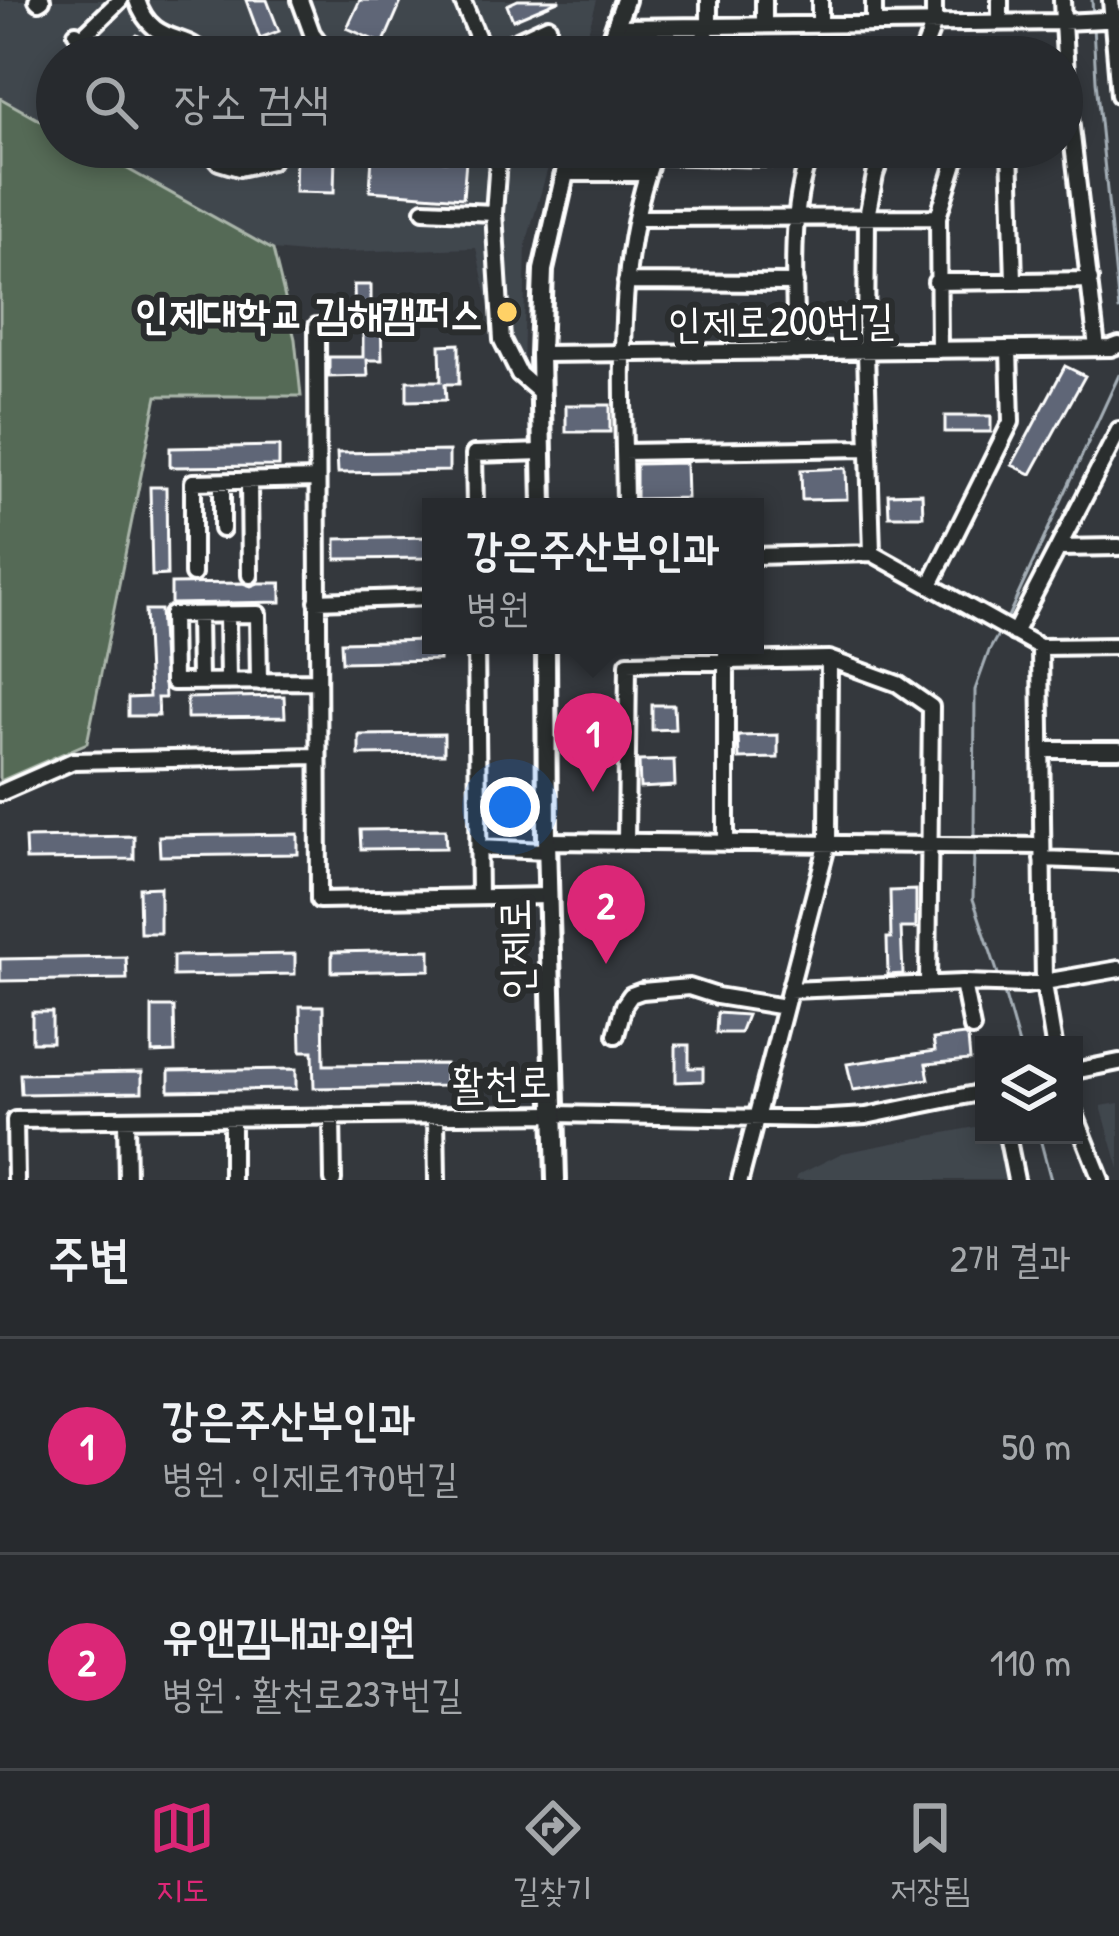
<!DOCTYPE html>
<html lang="ko">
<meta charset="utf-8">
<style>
:root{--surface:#272a2e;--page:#33363a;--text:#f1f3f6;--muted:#a4a7aa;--line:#43464a;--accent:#db2777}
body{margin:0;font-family:"Patrick Hand","Poor Story",sans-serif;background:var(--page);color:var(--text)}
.controls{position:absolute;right:36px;bottom:36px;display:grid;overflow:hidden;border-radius:0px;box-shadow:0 6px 18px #0003}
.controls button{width:108px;height:108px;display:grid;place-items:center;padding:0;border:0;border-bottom:3px solid var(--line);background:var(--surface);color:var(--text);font:60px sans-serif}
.you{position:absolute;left:510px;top:807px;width:42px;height:42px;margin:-30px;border:9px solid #fff;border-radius:50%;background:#1a73e8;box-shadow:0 0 0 18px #1a73e833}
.badge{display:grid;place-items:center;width:78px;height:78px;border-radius:50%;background:var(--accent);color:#fff;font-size:39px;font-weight:700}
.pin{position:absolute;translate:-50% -99px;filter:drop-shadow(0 3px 6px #0008)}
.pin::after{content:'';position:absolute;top:63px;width:42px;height:36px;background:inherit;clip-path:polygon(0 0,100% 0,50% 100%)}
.popup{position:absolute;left:422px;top:498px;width:342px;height:156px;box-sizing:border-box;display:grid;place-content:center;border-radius:0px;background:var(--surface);filter:drop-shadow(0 3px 9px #0005);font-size:39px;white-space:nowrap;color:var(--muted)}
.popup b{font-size:45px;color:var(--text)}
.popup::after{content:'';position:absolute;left:50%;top:100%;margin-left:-24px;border:24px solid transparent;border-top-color:var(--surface)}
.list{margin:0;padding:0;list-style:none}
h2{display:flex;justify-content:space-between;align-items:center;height:156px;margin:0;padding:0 48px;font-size:51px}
h2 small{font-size:39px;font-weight:400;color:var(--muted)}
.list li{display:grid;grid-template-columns:78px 1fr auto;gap:36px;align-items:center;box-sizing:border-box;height:216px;padding:0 48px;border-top:3px solid var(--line)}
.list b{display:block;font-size:45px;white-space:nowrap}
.list p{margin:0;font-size:39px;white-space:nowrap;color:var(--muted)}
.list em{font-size:39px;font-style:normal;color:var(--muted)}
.icon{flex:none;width:66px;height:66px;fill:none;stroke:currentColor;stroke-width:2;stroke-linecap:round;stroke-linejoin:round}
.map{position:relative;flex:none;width:1119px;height:1180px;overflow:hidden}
.search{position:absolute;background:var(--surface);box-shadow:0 6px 18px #0003;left:36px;right:36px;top:36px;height:132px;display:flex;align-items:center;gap:30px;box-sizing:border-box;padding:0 42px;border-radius:66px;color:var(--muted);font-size:45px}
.sheet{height:588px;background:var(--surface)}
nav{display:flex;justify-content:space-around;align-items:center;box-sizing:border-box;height:168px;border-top:3px solid var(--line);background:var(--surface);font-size:33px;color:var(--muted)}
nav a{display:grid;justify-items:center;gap:6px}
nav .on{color:var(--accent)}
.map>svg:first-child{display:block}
.built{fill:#41464e}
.green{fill:#556b56;stroke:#aab5aa;stroke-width:3}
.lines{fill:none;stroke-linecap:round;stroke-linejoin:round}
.stream{stroke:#a4aeb6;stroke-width:3}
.building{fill:#5e6677;stroke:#fff;stroke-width:3}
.minor-casing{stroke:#fff;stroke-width:22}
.major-casing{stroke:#fff;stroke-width:26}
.minor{stroke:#2a2d2e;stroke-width:14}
.major{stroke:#2a2d2e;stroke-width:16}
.poi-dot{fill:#ffd166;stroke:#2a2d2e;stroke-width:4.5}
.labels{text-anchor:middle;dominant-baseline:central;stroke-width:12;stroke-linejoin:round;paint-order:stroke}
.poi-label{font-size:42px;font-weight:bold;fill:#fff;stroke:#2a2d2e;text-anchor:end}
.street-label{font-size:42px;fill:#fff;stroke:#2a2d2e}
</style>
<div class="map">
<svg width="1119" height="1180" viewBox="0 0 1119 1180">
<rect width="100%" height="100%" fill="#34383d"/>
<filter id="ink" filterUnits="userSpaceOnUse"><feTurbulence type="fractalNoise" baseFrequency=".00833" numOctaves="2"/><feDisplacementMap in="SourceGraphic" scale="24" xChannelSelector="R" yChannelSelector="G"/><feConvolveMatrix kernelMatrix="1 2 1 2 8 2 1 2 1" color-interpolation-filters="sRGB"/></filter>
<g filter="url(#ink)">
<!-- built -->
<path class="built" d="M0,0h597l-16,57h-524v73l-57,-32z
M88,147h466l-28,97 -3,128 -19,1 -28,-125 -172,5 -31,-3z
M1119,1103v66l-18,-63z
M975,1127l9,1v7h20l9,45h-217l2,-5 44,-22z"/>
<!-- green -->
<path class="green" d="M0,98l57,32v17h31l185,103 22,89 6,57h-144l-70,347 -87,38z"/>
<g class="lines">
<!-- stream -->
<path class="stream" d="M1092,0l1,16
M1093,26l3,55 23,229
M1007,619l112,-244
M974,840l1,-150 14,-39 10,-18
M974,850l-1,49 27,81
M1003,989l16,56
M1039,1135l12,45"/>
</g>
<!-- building -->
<path class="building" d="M246,0h21l12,31 -19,7z
M360,0h42l-19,44 -36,-16z
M518,0h42l-47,20 -6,-15z
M137,35l39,22h-63z
M447,147h20l-4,51 -93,-7 2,-35 74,5z
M296,153l39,1 -1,39 -39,-1z
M354,285h17v34l-16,1z
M400,295h38l1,19 -39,1z
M381,319l1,41h-15l1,16 -39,1v-20h34v-37z
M459,344v40h-14l1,16 -39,1v-20h34l-1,-36z
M1065,366l20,10 -54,98 -19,-9z
M566,405h44v27h-44z
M945,416h46v16h-46z
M279,446v20l-109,1v-19z
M449,451v20l-111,2 -1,-20z
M686,463l1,35 -51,1v-35z
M846,468l1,31 -45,1 -1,-30z
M150,487h16l1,88 -15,1z
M922,493l1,23h-34l-1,-22z
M431,537v21l-95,1v-20z
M243,583l8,3 7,-3h23v19l-110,2v-20z
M145,610h15l5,88h-8l1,18h-30v-18l21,-1z
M431,640v5h8v15l-97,2 -1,-20z
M284,696l1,21 -98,1v-20z
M652,705h22l1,24 -23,1z
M444,734v20l-85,1v-20z
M778,735v23l-39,1 -1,-23z
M674,760l1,26 -35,2 -1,-27z
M445,829l1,19 -85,1 -1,-19z
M298,834v20l-138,2 -1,-20z
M134,836v23l-108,1 -1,-22z
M160,887v46h-20l-1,-45z
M916,890v38h-15l2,46 -15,1 -1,-37h4l-1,-47z
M430,950v20l-98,2v-20z
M295,954v20l-122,2v-20z
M126,957l1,22 -127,2v-22z
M300,1006h23l1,59 121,-1v22l-131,2 -1,-37h-12z
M152,1007h22l1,45 -23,1z
M32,1012h20v30h-20z
M717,1013l30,2 -7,18h-24z
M964,1035l4,3 2,22 -44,4 3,15 -76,11 -6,-26 88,-13 -2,-12z
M676,1045h13v23h14v13l-27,1z
M296,1069v20l-127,2v-20z
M142,1072v20l-121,2 -1,-20z"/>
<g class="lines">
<!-- minor casing -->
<g class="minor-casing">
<path id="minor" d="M37,0l2,2 3,-2
M137,0c15,48 53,31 68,57
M300,0l12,33 18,24
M462,0l24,57
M820,0v24
M874,0v24
M1000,0v22
M1111,0l8,95
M764,25v-25
M617,27l446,-5 -1,-22
M76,33l5,5 39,-38
M485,55l63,-29
M695,57l14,-31v-26
M921,57l13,-34v-23
M208,147l11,15 20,6 32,-7 9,-14
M499,147l-5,66 8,127 17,34 22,19
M1010,147l4,134
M654,155l154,4
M564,173h84
M424,210l70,3
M638,218l300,-1
M626,282l169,1
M936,282l154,-2
M317,326l2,574 230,-4
M1097,348l-30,-255 -4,-71 40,-2 16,-3
M939,350l-1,-133 22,-70
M796,352c-1,-63 -9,-146 17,-205
M540,354l571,-6 8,-3
M624,452l243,-4
M249,481l1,94
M222,482v47
M475,507l-1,-53 68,-2
M625,507c-1,-119 -13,-247 32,-360
M1058,548l61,-1
M872,553l168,94 4,337 10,61
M872,553l-6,-202 1,-134 8,-42 10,-28
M755,556l117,-3
M193,574v-92l124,-3
M930,585l81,-163 -2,-73
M317,601l114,-4
M227,614l1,68
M198,615l1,67
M1014,633l105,-203
M476,645l3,252
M726,645v198
M1040,647l79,-1
M259,682l-1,-68 -86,1 1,67 145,-1
M1042,750h77
M0,793l73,-32 245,-5
M547,841l495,5
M626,842l2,-179 201,-4 69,25 33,23 -3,277
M478,848l69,3
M1042,859l77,3
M963,983l9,45
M789,990l174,-7 64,2 92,-16
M616,1035l8,-30 7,-10 11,-4 47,-4 28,9 68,11
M1074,1071l45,-9
M1074,1112l27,68
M436,1115l1,65
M332,1116l1,64
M126,1119l1,61
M1007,1135l9,45
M16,1180l-1,-60 539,-6 260,5 52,-3 118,-24
M232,1180v-62
M740,1180l88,-338 1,-183"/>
</g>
<!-- major casing -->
<g class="major-casing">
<path id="major" d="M605,57l20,-57
M543,507l-3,-153 3,-84 28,-123
M546,645l1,196 9,339"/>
</g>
<!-- minor -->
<use href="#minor" class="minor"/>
<!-- major -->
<use href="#major" class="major"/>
</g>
</g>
<!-- markers -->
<circle class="poi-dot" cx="507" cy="312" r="12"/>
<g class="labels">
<!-- poi labels -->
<g class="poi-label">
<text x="483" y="312">인제대학교 김해캠퍼스</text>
</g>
<!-- street labels -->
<g class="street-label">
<text transform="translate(781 320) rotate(-1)">인제로200번길</text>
<text transform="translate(514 949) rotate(-91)">인제로</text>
<text transform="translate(501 1081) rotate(-1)">활천로</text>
</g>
</g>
</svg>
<div class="controls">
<button><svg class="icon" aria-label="layers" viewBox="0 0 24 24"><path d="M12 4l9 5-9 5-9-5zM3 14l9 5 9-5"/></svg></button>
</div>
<div class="you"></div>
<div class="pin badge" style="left:593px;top:792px">1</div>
<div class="popup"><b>강은주산부인과</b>병원</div>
<div class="pin badge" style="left:606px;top:964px">2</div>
<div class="search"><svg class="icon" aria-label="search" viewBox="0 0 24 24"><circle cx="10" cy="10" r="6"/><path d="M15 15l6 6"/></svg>장소 검색</div>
</div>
<section class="sheet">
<h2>주변<small>2개 결과</small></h2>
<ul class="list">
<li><span class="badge">1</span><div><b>강은주산부인과</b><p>병원 · 인제로170번길</p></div><em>50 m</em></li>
<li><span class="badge">2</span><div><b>유앤김내과의원</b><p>병원 · 활천로237번길</p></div><em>110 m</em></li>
</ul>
</section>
<nav>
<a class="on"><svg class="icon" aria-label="map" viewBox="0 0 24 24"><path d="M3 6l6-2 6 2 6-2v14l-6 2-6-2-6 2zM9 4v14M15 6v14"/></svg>지도</a>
<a><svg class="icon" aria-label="directions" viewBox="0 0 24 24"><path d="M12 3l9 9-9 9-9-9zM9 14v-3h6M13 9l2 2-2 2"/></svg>길찾기</a>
<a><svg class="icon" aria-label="saved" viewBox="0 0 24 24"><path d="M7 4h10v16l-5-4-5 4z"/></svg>저장됨</a>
</nav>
